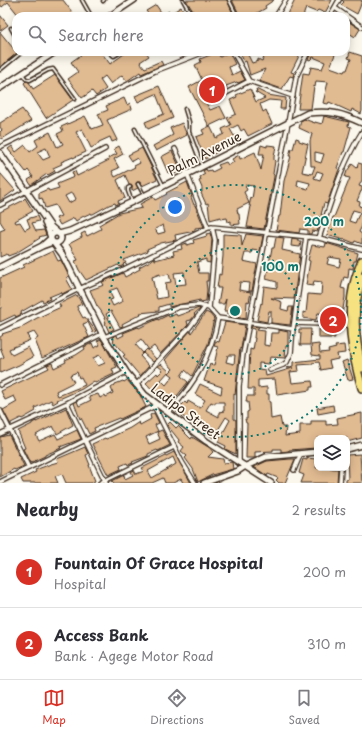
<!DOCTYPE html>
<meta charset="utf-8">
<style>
:root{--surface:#fff;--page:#f7f7f7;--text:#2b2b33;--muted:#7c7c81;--line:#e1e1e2;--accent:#d93025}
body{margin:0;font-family:"Playpen Sans",sans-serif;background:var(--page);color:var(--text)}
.controls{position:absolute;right:12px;bottom:12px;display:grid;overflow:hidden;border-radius:8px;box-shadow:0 2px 10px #0003}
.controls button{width:36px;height:36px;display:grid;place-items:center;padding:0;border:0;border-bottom:1px solid var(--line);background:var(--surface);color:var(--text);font:20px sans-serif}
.you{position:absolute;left:175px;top:207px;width:14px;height:14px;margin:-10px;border:3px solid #fff;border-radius:50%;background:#1a73e8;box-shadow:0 0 0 6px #1a73e833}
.badge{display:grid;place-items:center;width:26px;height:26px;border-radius:50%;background:var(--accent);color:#fff;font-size:13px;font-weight:700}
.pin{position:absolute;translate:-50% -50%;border:2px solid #fff;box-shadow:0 1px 4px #0006}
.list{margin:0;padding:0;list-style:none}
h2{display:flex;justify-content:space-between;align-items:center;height:52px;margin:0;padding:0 16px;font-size:17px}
h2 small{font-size:13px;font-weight:400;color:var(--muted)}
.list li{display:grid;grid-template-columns:26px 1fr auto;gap:12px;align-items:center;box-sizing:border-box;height:72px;padding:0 16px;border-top:1px solid var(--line)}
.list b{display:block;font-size:15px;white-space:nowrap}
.list p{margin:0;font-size:13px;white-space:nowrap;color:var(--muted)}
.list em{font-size:13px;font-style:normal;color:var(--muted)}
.icon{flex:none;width:22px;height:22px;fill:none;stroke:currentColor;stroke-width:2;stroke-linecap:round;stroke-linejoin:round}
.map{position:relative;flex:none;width:362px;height:483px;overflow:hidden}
.search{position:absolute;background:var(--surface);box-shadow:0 2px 10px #0003;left:12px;right:12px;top:12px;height:44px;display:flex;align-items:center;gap:10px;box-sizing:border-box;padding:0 14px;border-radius:12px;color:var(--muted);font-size:15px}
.sheet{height:196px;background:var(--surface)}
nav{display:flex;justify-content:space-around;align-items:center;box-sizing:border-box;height:56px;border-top:1px solid var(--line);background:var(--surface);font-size:11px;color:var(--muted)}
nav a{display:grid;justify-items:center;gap:2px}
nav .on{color:var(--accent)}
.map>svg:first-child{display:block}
.building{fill:#e0ba91;stroke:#3b2a1e;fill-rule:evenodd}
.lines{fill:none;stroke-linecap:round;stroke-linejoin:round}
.lane-casing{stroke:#3b2a1e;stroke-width:5}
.street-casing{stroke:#3b2a1e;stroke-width:6}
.secondary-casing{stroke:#3b2a1e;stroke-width:8}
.highway-casing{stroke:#3b2a1e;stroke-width:10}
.lane{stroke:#fbf7ec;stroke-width:2}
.street{stroke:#fbf7ec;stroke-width:3.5}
.secondary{stroke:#fbf7ec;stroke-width:5}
.highway{stroke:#f6e281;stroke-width:7}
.ring{fill:none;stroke:#0f766e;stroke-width:2;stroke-dasharray:2 4}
.labels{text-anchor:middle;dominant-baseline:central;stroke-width:3.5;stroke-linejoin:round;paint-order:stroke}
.street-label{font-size:13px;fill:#3b2a1e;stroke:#fbf7ec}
.centre{fill:#0f766e;stroke:#fbf7ec;stroke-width:2}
.ring-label{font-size:12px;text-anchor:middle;font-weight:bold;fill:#0f766e;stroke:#fbf7ec;stroke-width:3.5;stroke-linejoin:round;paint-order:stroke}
</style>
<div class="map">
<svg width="362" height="483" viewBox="0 0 362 483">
<rect width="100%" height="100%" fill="#fbf7ec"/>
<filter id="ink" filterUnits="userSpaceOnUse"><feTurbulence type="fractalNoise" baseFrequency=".025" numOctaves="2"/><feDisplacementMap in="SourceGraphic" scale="8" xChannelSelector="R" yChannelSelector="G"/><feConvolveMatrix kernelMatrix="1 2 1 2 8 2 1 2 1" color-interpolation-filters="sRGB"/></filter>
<g filter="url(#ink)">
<!-- building -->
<path class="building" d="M0,0h63l12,16h-56l-11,-14 -6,5 -2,-3z
M186,0h41l7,16h-38z
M232,0h42l-9,6 1,2 -14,8h-10l-2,-3 -1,1z
M295,0h37l-7,13 -7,-3 -2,2 -10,-4 -3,8h-16z
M342,0h20l-2,7 -3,7 -16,-9 3,-3z
M156,5l7,10 6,-4 1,3 11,-7 6,9h-37l-4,-5z
M0,15l8,10 -8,6z
M346,20l14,9 -5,8 -9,-6z
M0,32l17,21 -17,14z
M85,52h16l9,12 17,-12h19l3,4 -9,6 5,6 16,-7 2,4 -22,9 -1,-2 -13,9 -5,-6 -11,9 -6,-8 -5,4 6,9 -10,7 -4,-5 -10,7 -14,-19 10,-7 -7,-10z
M218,52l2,5 9,-5 6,12 -6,3 3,8 8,-4 5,9 -7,3 -1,-1 -11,4 1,2 -5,3 -1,-1 -17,8 6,12 10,-4 6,12 -17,8 -20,-39 13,-7 -7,-15 6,-3 -1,-3z
M240,52h13l-5,3 4,8 6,-2v-2l4,2 4,-9h35l-10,20 3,1 -1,4 -3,-1 -8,13 -23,-8 6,-12 -15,6 -4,-14 -2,1z
M312,52h24l-6,15 14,5 1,-2h2l4,-11 -3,-1 2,-6 12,4v55l-1,3 -9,-5 -1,3 -22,-10 -1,2 -5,-1 5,-21 -12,-1 -1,6 -1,-1 -3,23h-13l5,-36 6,1 2,-7 11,2 3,-7 -12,-5 -3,3 -2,-1z
M55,75l18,25 -27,18 -22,-35 2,-2 3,1 4,7z
M159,86l14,32 -25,11 -3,-7 19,-8 -8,-20 -18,8 -3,-6z
M250,89l6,13 9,-4 -10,-6h2l-1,-3 12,6 18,3 -1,11h-5l1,-8 -12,-1 -9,4 3,8 3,-2 6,14 -24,12 -4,-7 -3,2 -3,-6 -8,4 4,7 4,-1 3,6 -10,5 -2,-2 -11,5 1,2 -14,8 -9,-22 8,-3 -2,-4 8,-4 6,12 8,-4 -2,-5 9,-4 -4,-7 9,-4 -6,-14 7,-3 -1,-2z
M124,98l3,7 3,-2 2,6 -25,11 10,20 -5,2 -2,-5 -11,5 -2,3 -6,3 -9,-19 -6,3 10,20 -13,6v-1l-12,5 1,2 -9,4 2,3 -7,4 -1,-1 -16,11 -3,-5 5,-3 -5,-7 -2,2 -18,-23 4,-3 4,6 9,-7 5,7 8,-6 -3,-6 15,-8 7,15 6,-3 -6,-10 6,-3 -2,-4 24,-11 7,13 11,-4 -5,-11 10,-4 -2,-4zM46,148l4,9 -7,3 -6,-8z
M22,109l9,12 -29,18 -2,-4v-3l2,-2 -2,-3v-4z
M324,116l25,6 -1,4 3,1 -7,25h-1l-6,16 2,1 -2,6 -10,29 -3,-1 -3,12h2l-6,17 -5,-1 -1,3h-3v-4l-8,-1 -1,4 -23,-3 3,-14h1l4,-35 7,-25h-2l2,-7h2l3,-11 3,1v2l9,3 -6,28 10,2 3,-8h-4l-1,-25 2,-7 -13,-6 2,-7 3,-2 11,4v-1l7,2zM315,152l9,2 -3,9 -6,-2zM317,171l6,2 -3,7 -6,-2zM298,180l12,3 -2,6 -11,-3z
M182,123l5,12 -31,16 -3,-5 20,-11 -3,-7z
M261,145l6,2v-2l9,1 -2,11v3l1,1 -2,13 1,1v2l-10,52 -17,-2 4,-21h-2l2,-8 1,1 2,-13 -9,-1 2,5 -3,2 5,11 -12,6 1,5h1l1,10 -9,1v-4l-3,1 -1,-4 -6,1v-2l-11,3 -2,-17 -2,1 -5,-11 1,-1v-4l-3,-7 2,-1 -1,-3 5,-3 -2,-3 3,-2 1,2 4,-1 1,2 8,-4 -2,-3 8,-3 2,3 6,-3 -2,-3 7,-4 1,4 15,-7 6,18 3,-16h-5z
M119,146l4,8 -9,5 5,9 -7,3 3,6 20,-10 -1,-1 6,-3 -3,-5 -5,3 -4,-6 14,-7 15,31 -15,7 -2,-4h-3l-1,2 2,4 -6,3v-5l-3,-1 -4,-10 -8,5 8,18 -7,3 1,2 -3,2 -1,-2 -6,2 -16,9h-2v-1l-9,4 -6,4 -2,-3 -14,7 -4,-7 5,-2 -6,-11 -10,3 -3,-10 -3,1v-6l9,-4 1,2 10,-3 -2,-4 17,-7 -2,-5 3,-1 2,5 32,-16 -1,-2 9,-4 -3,-5zM71,193h2l3,6 -7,4 -4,-7z
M172,151l9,19 -8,5 -2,-3 -3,1 -7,-16z
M358,163l4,1v16l-3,6 3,1v4h-1l-4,10 3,1 -1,4 3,1v19l-3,6 3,2v10l-7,-3 -1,2 -10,-4v1l-17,-5 6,-18h1l16,-39 -5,-1 2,-6 5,-7 5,4zM353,210l7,2 -5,11 -6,-2z
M0,173l15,17 -15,11z
M187,182l5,14 -1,1 3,8h1l9,22 -9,1v3l-20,4 1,5 -15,3 -14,6 1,2 -24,9 2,3 -3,1 1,1 -4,2 -2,-2 -32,15 -7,-10 -4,-9 3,-1 -9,-16 13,-7 -1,-3 4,-2 2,4 14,-7 -2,-4 20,-12 23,-5 -2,-4 13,-7 2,3 12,-6 -1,-1zM163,225l2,7 -7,2 -3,-5z
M25,198l8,13 -18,10 1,2 4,-1 5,8 5,-3 -3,-8 10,-3 2,5 -7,2 4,8 8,-1 2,5 -7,2 1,1 -24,15 -8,3 -1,-2 -7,3v-26l5,-2 -5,-8v-9l22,-11z
M210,233l2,7 -2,23 -4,-1v-3l-9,3 2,11h9v8h-2l1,9 -1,11 -5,1 -1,-2 -31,7v-3l-10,3v4l-19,2 1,1 -19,10 1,2 -3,1 -9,-16 -5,3 8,15 -5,3 -4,-9h1l-2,-5h1l-4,-7 -4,-5 -7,-16 14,-5 -2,-3 21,-9 2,4 15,-8 -1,-2 13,-7v-1l3,-1v2l19,-5 -1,-4 9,-2 -1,-4 6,-2v2l7,-2 -1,-3 14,-4 -1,-2zM184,272l2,12 -10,1 -2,-12zM160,274v2l9,-2 2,8 -6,1 2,14 -10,2 -5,-22zM117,288l6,13 -10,5 -3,-6 3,-1 -4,-8z
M223,234l18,1 1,11 4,-12 17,2 -3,15 -8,-1v3h-7l-2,8 14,3 -5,27h-3l1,-8 -10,-1 -1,8 12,2 -2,10 -2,-1 -1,18 -16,-3v-2l-3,-1v-2h-3l2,-12 -2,5h-6l3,-16h-4l2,-14 2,1 2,-19z
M276,237l8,1 -2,12 18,4 -6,45 -23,-1 11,4 -1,7 7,2 1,-4h4l-3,18 -19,-2v-12h-2l-2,11 -10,-2 4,-17 1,1 2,-18 13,2v-6l-11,-3 6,-31h2z
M292,238l6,1v2h3l-1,6 -9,-1z
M326,243l32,10 -2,8h-2l-1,8 -4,-1 -1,10 -4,-1 -1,3 -2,8 4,1v8l-4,24h-17l1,-7 -7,-1 -2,7 -13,-2v-6l3,1 2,-19 13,1 1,-13 -8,-1 -1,5 -7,-1 4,-24 -2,-1 4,-15 13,2zM329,257l12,2 -2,8 -12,-3z
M53,251l5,10 3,-1 8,16 -2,1 1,2 -1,1 5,9 -10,5 -1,-2 -12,5 1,2 -7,3 -1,-2 -21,12 1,2 -6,3 -1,-2 -15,7v-13l1,-1 -1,-3v-27l24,-11 -1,-2z
M77,295l5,9 -5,2v1l6,11 2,-1 11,14 -3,2 -5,-11 -5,2 6,13 -47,21 -7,-18 3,-2 -4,-6 -7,3 3,5 -21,9 3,6 16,-8 5,10 -14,8 -19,8v-14l4,-2 -4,-10v-10l3,-2 -1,-1 21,-7v-1l14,-8 24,-11 -2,-3z
M199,308l1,1 -6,5 1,1 -4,5 -4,1 1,4 -28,29 -6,-8 -5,4 -8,-11 -6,5 8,9 -3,3 9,10 -9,10 -17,-20 2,-1 -12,-14 1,-1 -2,-3 5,-2 1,3 6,-3 -1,-2 15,-6 1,1 10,-5 9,-4v1l10,-5 1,2 7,-3 1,2z
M206,312l4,2 4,5 -6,25 -16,32 -7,-6 -4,6 7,6 -18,23 -5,-6 -1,1 -6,-6 -1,1 -11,-12 11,-10 1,2 5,-5 -5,-4 3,-2 8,7 -8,9 5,5 7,-9 -4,-3 4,-4 -8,-9 25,-29 1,2z
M225,322l20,3 -4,24 -1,-1 -5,47 -1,-1v25l2,1v34l-11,-5 1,-3 -8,-4 12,-22 -4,-3 -13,21 -10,-8 2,-4 -6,-3 -2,4 -23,-17 6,-6 2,1 3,-3 2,2 1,-3 12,7 5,-8 -10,-6 5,-10 21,10 1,-7 -18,-6 6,-17 4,1 4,-18 -4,-1 2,-5 3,1zM228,355h7l-1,9 -8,-2zM211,402l4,2v-2h9v9l-5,1v5l-13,-7z
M252,326l7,1 -2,3 8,1 -1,14 6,1 1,-13h8v-3l9,2v14h-2l-1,12 -15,-1 -1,7 -10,-1v6l6,1 1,6 27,-8h-6l6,-2v-4l27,-3v-3l-8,-1 -1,-10 8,-1 1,9 9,-1 -1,-2 8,-2 -1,-2 9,-1 1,8 -8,1 1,5 -9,2 2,7 -10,2 -2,-8 -7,1v1l-14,1 1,6 -9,1 2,11 20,-2 1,6h-3v3l-33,5 -2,-16 -17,1v8l9,-1v7h2v8h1l1,17 9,-2 2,10h4l-1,9 15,-2v-9h11v-4h15v4l12,-1 -1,-6 25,-5v25l-15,4v-4h-30l-1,10 -27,2v1l-8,1v-3h-8v2l-18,1v6h-9l1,-35h-1l-1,-4h2v-7l2,-1 -1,-9h-2l1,-6h7v-7h-6l2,-40 3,1 2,-12h-1l1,-9 -4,-1z
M299,329h12l-1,16h-10l1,-12h-2z
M319,329h15l1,9h-16z
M101,339l16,28 -5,2 2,5 -19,9 -1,-2 -12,8 -25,11 1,1 -5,3 -2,-4 -16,8 1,3 -14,8 -1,-1 -10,5v2l-8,-15 14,-8 -3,-6 -9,4 -4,-9 48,-23 -2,-3 5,-2 2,5 12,-6 -1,-2 11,-5 9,-6 -1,-2 8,-4 2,5 6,-3 -3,-4zM100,355l5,8 -7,3 -5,-8zM77,372l2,6 2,-1 4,8 -27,11 -2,-5 18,-9 -4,-7z
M147,349l9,10 -3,3 -10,-9z
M347,360l6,19 -5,1 -6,-18z
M127,380l13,15 6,12 -26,12 -1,-1 -25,10 1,3 -6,3 -8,-16 -1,1 -6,-16 3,-2 2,5 12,-6 -2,-3 9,-3 2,4 5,-3 1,2 7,-4 -2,-5 4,-3v-1l8,-3 1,1z
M333,405l1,6 -16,3 -1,-6z
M66,408l7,17 -16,9 -4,-8 -12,6 -5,3 3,6 16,-7 3,5 19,-9 4,9 -21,8 1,1 -16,7v1l-15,7 -7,-14 2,-1 -7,-17 14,-7v-1l4,-2v1z
M154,413l5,10 -4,2 3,6 -12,6 3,7 11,-5 -3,-7 5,-2 8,15 -12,6 -1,-1 -9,4v2l-16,6 1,1 -5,2 -1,-2 -7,3 1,3 -13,6 -16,-31 13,-6 1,1 5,-2 19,-9 9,-6 1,3 11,-6 -1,-4z
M170,422l6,6 2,-2 13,13 1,-2 18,11 3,4 -5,5 15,2 1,4 8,-1 1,7 -21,6 -14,7 -5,-13 -8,-11 2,-2 -6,-5 3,-4 -6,-5 1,-2 -12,-15z
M9,435l15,31 -9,4 -1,-1 -14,8v-40z
M85,447l3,7 -2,1 4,10h-1l6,16 -4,2h-25l-4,-9 -7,2 3,7h-35l-2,-4 15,-7 -1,-2 16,-6 7,-2 -1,-3z
M174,452l17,31h-8l-2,-4 -8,4h-8l-2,-5 -11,5h-38l-2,-2 12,-6 1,4 8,-4 -2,-3 3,-2 2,4 8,-3 -2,-3zM173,457l3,7 -24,14 -4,-7z
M360,454l2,29h-16v-3l2,-1 -1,-24z
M307,458l9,1 -1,3h2l-1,6 22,1 -1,14h-36l3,-8 -5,-2 4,-14 4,1z
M290,459h5l-10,24h-6l-3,-3 2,-2 -10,-4 -1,2 -13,-9 13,-6z"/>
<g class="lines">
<!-- lane casing -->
<g class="lane-casing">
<path id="lane" d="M82,0l9,16
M183,0l9,16
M229,0l8,16
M103,1l1,-1
M11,28l5,9
M109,52l5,4 7,-4
M0,70l22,-18
M23,75l3,4 4,1 18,-10 5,-1 22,30
M185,109l4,13v10l13,34
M135,129l28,56
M138,184l6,11
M130,187l-2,1v3l4,11"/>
</g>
<!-- street casing -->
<g class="street-casing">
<path id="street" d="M335,8l27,19
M276,16l10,-16
M330,16l9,-16
M233,52l16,29 44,15
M211,101l38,-20
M0,147l155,-76 49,-19
M175,149l12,25 21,54
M0,205l105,-56
M319,238c12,-36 22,-73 43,-106
M209,308l6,-68 -3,-13
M294,323l56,2
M0,328l79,-39 45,-20 84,-41 4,-1 107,11 43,11
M104,337l75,-30 20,-2 10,3 9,10 75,11
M270,370l13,-5 4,-3 4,-9 2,-24 13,-92
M0,385l102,-51
M136,385l54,-58 16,-21
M67,403l39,80
M154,406l28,56 13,21
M0,410l29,58
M168,413c26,-29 43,-56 50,-95
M0,434l67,-31 59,-31
M239,463v-77l4,-32 45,-231 8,-46 12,-25
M294,470l7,-17
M0,482l157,-77
M100,483l74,-36
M340,483l1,-15"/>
</g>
<!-- secondary casing -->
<g class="secondary-casing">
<path id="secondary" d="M110,16l24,-16
M0,88l55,-36
M0,153l51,74 8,7 11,-3 62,-29 176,-89c23,-2 33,0 54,10
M51 238a5 5 0 1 1 10 0a5 5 0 1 1-10 0Z
M42,246l11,-4 9,12 42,83 22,35 19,23 61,46 65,42
M0,267l42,-21 9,-8 -3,-9 -3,-6
M347,449l15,-4
M204,483l34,-12 6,-4 22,-10 51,-5"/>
</g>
<!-- highway casing -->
<g class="highway-casing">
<path id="highway" d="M362,261c-3,7 -6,15 -8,23 -8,35 -2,70 8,104
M362,277c-10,32 -8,59 0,91"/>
</g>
<!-- lane -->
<use href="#lane" class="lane"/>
<!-- street -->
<use href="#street" class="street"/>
<!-- secondary -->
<use href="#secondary" class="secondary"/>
<!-- highway -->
<use href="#highway" class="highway"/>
</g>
</g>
<!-- distance rings -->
<g class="ring">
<circle cx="235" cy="311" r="63"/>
<circle cx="235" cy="311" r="126"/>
</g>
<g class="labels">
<!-- street labels -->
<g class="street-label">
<text transform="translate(204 153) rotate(-27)">Palm Avenue</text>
<text transform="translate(186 411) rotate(37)">Ladipo Street</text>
</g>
</g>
<circle cx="235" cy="311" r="6" class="centre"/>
<g class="ring-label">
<text x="324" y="226">200 m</text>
<text x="280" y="271">100 m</text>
</g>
</svg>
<div class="controls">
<button><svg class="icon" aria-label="layers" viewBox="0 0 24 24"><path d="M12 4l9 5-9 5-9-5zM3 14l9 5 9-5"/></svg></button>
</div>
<div class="you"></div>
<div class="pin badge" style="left:212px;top:90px">1</div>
<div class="pin badge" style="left:333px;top:320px">2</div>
<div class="search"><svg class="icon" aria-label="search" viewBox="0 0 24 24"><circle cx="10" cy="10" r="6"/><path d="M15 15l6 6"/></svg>Search here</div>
</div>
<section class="sheet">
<h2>Nearby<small>2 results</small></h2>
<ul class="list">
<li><span class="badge">1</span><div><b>Fountain Of Grace Hospital</b><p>Hospital</p></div><em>200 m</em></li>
<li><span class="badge">2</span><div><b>Access Bank</b><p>Bank · Agege Motor Road</p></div><em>310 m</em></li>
</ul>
</section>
<nav>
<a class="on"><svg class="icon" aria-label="map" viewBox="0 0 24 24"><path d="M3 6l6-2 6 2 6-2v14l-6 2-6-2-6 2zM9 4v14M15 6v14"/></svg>Map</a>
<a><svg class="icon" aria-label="directions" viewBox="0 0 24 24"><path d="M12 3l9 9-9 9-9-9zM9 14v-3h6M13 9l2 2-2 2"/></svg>Directions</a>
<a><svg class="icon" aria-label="saved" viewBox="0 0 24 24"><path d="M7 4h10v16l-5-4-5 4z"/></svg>Saved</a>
</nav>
